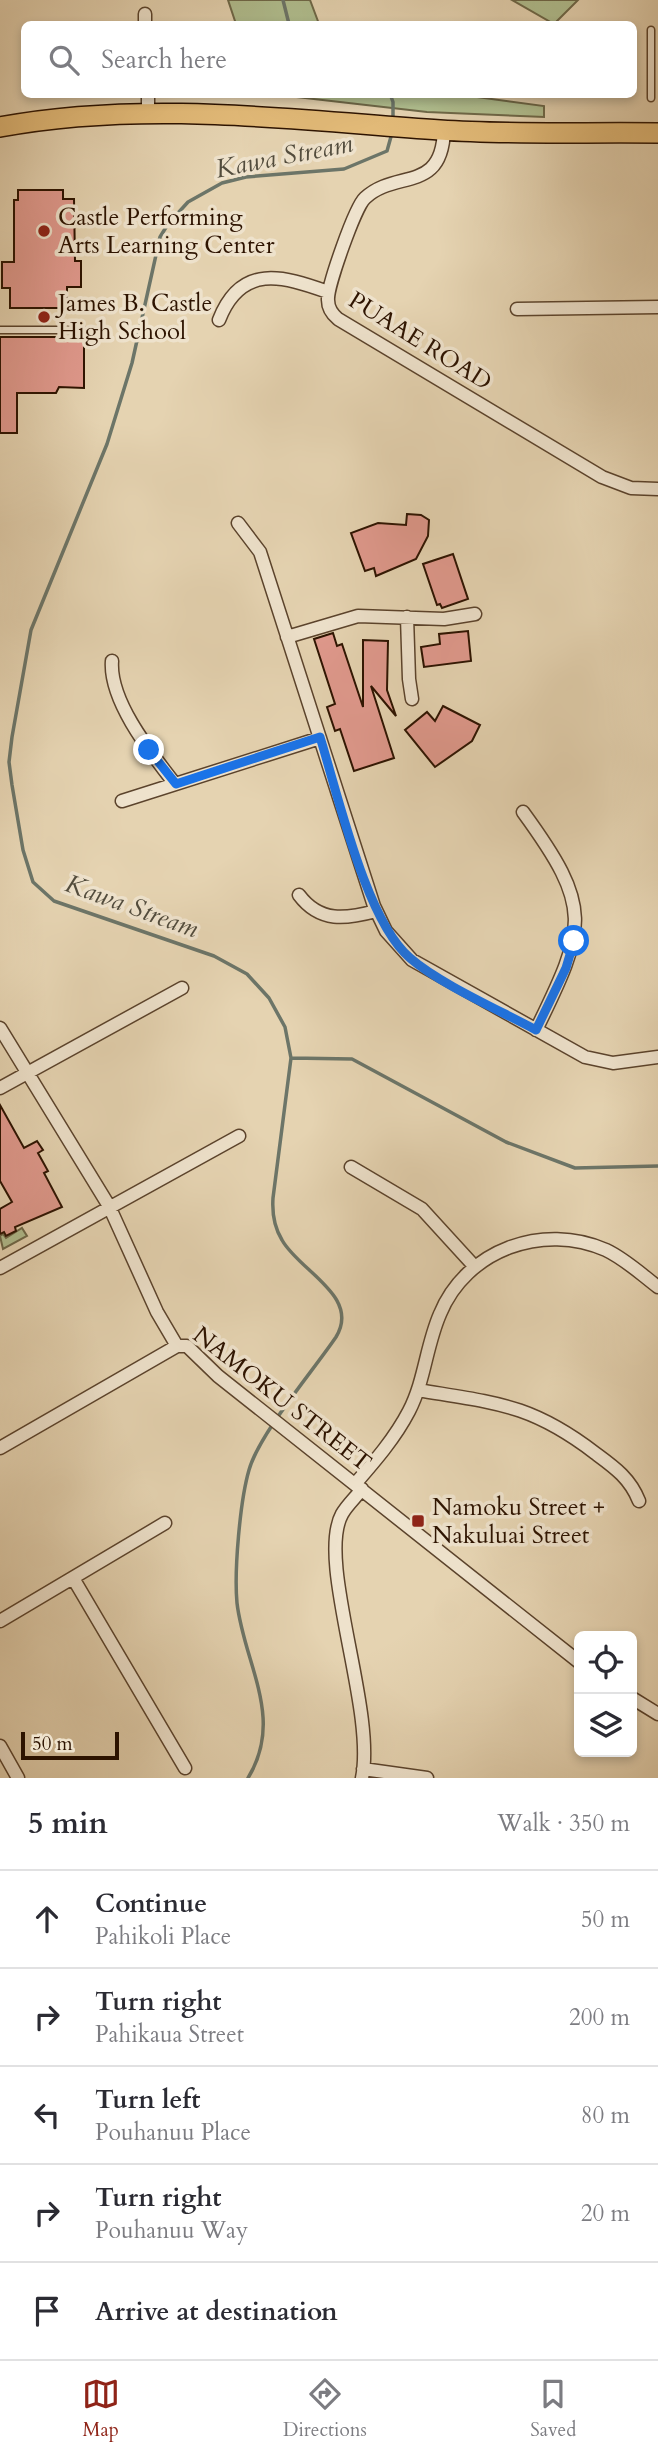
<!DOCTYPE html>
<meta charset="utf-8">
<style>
:root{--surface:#fff;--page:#f2f2f3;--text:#2b2b33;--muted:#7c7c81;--line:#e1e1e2;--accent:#8f2418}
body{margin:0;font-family:Cardo,serif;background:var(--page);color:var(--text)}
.controls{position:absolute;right:21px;bottom:21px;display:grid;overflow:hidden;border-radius:10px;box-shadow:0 4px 10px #0003}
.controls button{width:63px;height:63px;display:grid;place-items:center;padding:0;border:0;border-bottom:2px solid var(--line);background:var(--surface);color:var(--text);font:35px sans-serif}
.scale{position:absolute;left:21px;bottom:18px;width:98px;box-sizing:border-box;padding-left:7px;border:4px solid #2d1300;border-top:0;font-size:19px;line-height:24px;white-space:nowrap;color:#2d1300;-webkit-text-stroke:5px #eee2cc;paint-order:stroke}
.stop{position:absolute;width:21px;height:21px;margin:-16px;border:5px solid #1a73e8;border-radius:50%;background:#fff}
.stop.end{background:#1a73e8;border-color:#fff;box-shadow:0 2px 7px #0008}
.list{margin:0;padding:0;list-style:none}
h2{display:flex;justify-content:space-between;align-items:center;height:91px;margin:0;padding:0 28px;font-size:30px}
h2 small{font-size:23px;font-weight:400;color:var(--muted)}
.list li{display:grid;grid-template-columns:46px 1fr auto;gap:21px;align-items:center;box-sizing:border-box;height:98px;padding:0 28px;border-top:2px solid var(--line)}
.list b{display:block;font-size:26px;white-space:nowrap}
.list p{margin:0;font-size:23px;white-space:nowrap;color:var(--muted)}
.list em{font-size:23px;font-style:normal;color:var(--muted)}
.icon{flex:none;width:38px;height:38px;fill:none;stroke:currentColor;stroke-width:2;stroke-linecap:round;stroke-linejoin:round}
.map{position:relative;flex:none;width:658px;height:1778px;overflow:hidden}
.search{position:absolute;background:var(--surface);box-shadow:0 4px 10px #0003;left:21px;right:21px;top:21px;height:77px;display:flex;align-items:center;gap:18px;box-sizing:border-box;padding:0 24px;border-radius:10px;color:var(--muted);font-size:26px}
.sheet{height:581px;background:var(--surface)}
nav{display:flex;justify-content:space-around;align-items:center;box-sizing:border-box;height:98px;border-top:2px solid var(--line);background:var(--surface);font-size:19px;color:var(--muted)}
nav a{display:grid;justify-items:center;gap:4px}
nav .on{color:var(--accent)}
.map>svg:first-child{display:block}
.green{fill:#b0be8f;stroke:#6e6848;stroke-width:2}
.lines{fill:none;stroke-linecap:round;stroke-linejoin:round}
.stream{stroke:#6c7568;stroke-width:3.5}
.building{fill:#e0998d;stroke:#2d1300;stroke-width:2}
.lane-casing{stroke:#5b432c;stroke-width:9}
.street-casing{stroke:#5b432c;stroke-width:15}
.primary-casing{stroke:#2d1300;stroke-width:22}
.lane{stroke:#eee2cc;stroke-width:6}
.street{stroke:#eee2cc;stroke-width:12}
.primary{stroke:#e2ba78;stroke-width:19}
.route{stroke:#1a73e8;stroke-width:9}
.poi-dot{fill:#8f2418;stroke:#eee2cc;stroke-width:2.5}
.labels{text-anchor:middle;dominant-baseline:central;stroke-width:7;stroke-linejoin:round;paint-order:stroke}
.poi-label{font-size:24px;fill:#2d1300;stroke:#eee2cc;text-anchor:start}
.street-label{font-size:24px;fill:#2d1300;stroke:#eee2cc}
.water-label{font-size:26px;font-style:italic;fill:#524c3d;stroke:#eee2cc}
</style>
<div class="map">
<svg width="658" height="1778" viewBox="0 0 658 1778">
<rect width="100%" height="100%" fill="#e5d3b1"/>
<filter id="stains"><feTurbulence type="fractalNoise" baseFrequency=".00286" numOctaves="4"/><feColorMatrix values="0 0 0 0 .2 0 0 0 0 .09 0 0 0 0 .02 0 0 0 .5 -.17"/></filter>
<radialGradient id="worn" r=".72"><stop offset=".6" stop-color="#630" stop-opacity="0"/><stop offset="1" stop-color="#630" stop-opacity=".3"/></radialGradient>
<!-- green -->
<path class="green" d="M228,0h82l9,24h-83z
M512,0h66l-24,24z
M279,95l176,-1 89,12v11l-117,-5z
M22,1228l5,8 -24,13 -3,-13 3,-2 3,4z"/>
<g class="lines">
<!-- stream -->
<path class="stream" d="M283,0l6,24
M390,94l3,8v20
M392,133l-5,18 -43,18 -98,8 -24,6 -34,19 -20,22 -8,13 -28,126 -25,81 -76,186 -19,107 -3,25 3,23 11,65 10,32 21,19 160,55 33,18 22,24 16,29 6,31 61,1 154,83 69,26 83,-2
M248,1778c37,-60 -4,-114 -11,-175 -3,-32 3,-102 12,-133 10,-36 64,-99 87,-133 25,-41 -37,-66 -54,-97 -8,-13 -10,-27 -9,-42l18,-140"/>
</g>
<!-- building -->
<path class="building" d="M18,190h45v9h11l1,62h6v26h-14v21h-57v-20h-8v-26h12v-62h4z
M0,337h84v51l-25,-1 -3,6h-39v40h-17z
M407,514l14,1 8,5 -1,16 -12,23 -40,17 -2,-8 -9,3 -14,-38 27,-10 28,2z
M453,554l15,45 -26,9 -2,-4 -3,1 -14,-41z
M468,631l3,30 -47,6 -3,-20 19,-3 -1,-10z
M333,633l4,13 5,-2 21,63v-67l25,1 -1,49 9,26 -25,-30 23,72 -40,13 -14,-42 -5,2 -8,-24 8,-3 -21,-65z
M443,706l37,19 -8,16 -37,26 -30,-37 22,-18 8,9z
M0,1105l24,43 13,-7 6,9 -5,3 10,18 -4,2 18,34 -47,20 1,4 -10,5 -2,-4 -4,2v-25l12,-7 -12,-21z"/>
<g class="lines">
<!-- lane casing -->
<g class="lane-casing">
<path id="lane" d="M651,98v-68
M0,330h83"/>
</g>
<!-- street casing -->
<g class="street-casing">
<path id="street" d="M145,14v10
M148,114v-20
M444,130c-2,64 -48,39 -79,68 -10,9 -38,89 -37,102 0,8 4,14 10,19l264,158 29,11 27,1
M517,309l141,-2
M219,320c22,-57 64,-44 109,-28
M238,523l22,29 114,354 12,25 26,29 173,97 28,6 45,-6
M407,617l2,62 3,20
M287,637l71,-21 86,3 31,-5
M112,661c-3,40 39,92 63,123
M122,801l198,-63
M523,812c70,96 64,114 13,218
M299,895c21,28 47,24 77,16
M0,1028l109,178 48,106 20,34h10l31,30 361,286
M0,1088l182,-100
M351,1167l71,42 53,58
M0,1268l239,-132
M418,1390c78,13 113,14 177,63 19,14 35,25 44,48
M0,1448l177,-102
M355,1484c20,-23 40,-46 54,-73 16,-31 17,-65 31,-97 26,-64 103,-92 166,-64 19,9 35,24 52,37
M73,1578l112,190
M0,1621l165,-98
M632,1698l26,16
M0,1746l18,32
M363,1769l64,9
M362,1778c14,-69 -46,-217 -20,-264 5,-9 14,-17 20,-25"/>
</g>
<!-- primary casing -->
<g class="primary-casing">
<path id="primary" d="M0,127c145,-27 294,-7 440,3 72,5 146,2 218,3"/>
</g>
<!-- lane -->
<use href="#lane" class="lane"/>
<!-- street -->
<use href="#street" class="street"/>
<!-- primary -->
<use href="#primary" class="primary"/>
</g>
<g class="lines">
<!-- route -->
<path class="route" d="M149,750l27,34 144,-47c18,58 46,184 90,221 30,26 89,52 126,72l30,-62 8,-27"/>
</g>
<!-- markers -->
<g class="poi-dot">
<circle cx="44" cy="231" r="7"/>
<circle cx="44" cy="317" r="7"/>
<rect x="411" y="1514" width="14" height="14" rx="3.5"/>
</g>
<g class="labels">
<!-- poi labels -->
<g class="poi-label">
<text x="58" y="217">Castle Performing<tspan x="58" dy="28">Arts Learning Center</tspan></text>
<text x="58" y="303">James B. Castle<tspan x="58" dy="28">High School</tspan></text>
<text x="432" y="1507">Namoku Street +<tspan x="432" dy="28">Nakuluai Street</tspan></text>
</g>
<!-- street labels -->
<g class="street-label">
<text transform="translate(420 341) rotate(32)">PUAAE ROAD</text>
<text transform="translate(282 1399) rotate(38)">NAMOKU STREET</text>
</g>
<!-- water labels -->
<g class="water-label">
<text transform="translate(284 156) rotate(-11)">Kawa Stream</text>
<text transform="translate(132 906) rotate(20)">Kawa Stream</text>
</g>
</g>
<rect width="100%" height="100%" filter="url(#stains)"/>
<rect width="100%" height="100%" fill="url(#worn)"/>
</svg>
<div class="controls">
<button><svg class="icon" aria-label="locate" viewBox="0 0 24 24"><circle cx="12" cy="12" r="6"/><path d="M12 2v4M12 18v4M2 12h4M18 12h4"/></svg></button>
<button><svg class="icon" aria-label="layers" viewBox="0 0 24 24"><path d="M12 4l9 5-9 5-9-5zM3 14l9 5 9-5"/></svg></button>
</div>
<div class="scale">50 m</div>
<div class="stop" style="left:574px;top:941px"></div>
<div class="stop end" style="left:149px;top:750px"></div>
<div class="search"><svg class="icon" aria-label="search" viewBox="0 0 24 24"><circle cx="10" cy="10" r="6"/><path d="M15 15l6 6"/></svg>Search here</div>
</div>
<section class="sheet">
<h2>5 min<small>Walk · 350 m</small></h2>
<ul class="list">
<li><svg class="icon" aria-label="ahead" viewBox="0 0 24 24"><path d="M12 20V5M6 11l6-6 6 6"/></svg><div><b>Continue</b><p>Pahikoli Place</p></div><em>50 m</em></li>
<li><svg class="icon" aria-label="right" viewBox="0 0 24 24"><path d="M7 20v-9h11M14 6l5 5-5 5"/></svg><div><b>Turn right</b><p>Pahikaua Street</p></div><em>200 m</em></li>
<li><svg class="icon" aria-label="left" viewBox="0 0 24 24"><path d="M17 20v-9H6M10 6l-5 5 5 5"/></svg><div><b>Turn left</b><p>Pouhanuu Place</p></div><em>80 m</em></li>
<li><svg class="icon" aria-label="right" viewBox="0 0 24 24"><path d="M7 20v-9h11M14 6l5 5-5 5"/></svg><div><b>Turn right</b><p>Pouhanuu Way</p></div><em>20 m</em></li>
<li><svg class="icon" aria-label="arrive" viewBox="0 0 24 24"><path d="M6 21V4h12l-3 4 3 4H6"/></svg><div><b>Arrive at destination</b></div></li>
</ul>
</section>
<nav>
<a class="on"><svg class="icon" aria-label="map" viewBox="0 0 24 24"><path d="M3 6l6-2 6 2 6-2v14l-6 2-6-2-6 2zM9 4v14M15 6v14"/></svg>Map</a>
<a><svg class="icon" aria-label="directions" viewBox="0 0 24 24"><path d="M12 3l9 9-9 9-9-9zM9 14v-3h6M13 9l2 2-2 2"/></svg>Directions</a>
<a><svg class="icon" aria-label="saved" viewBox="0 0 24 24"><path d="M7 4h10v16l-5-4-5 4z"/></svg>Saved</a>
</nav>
